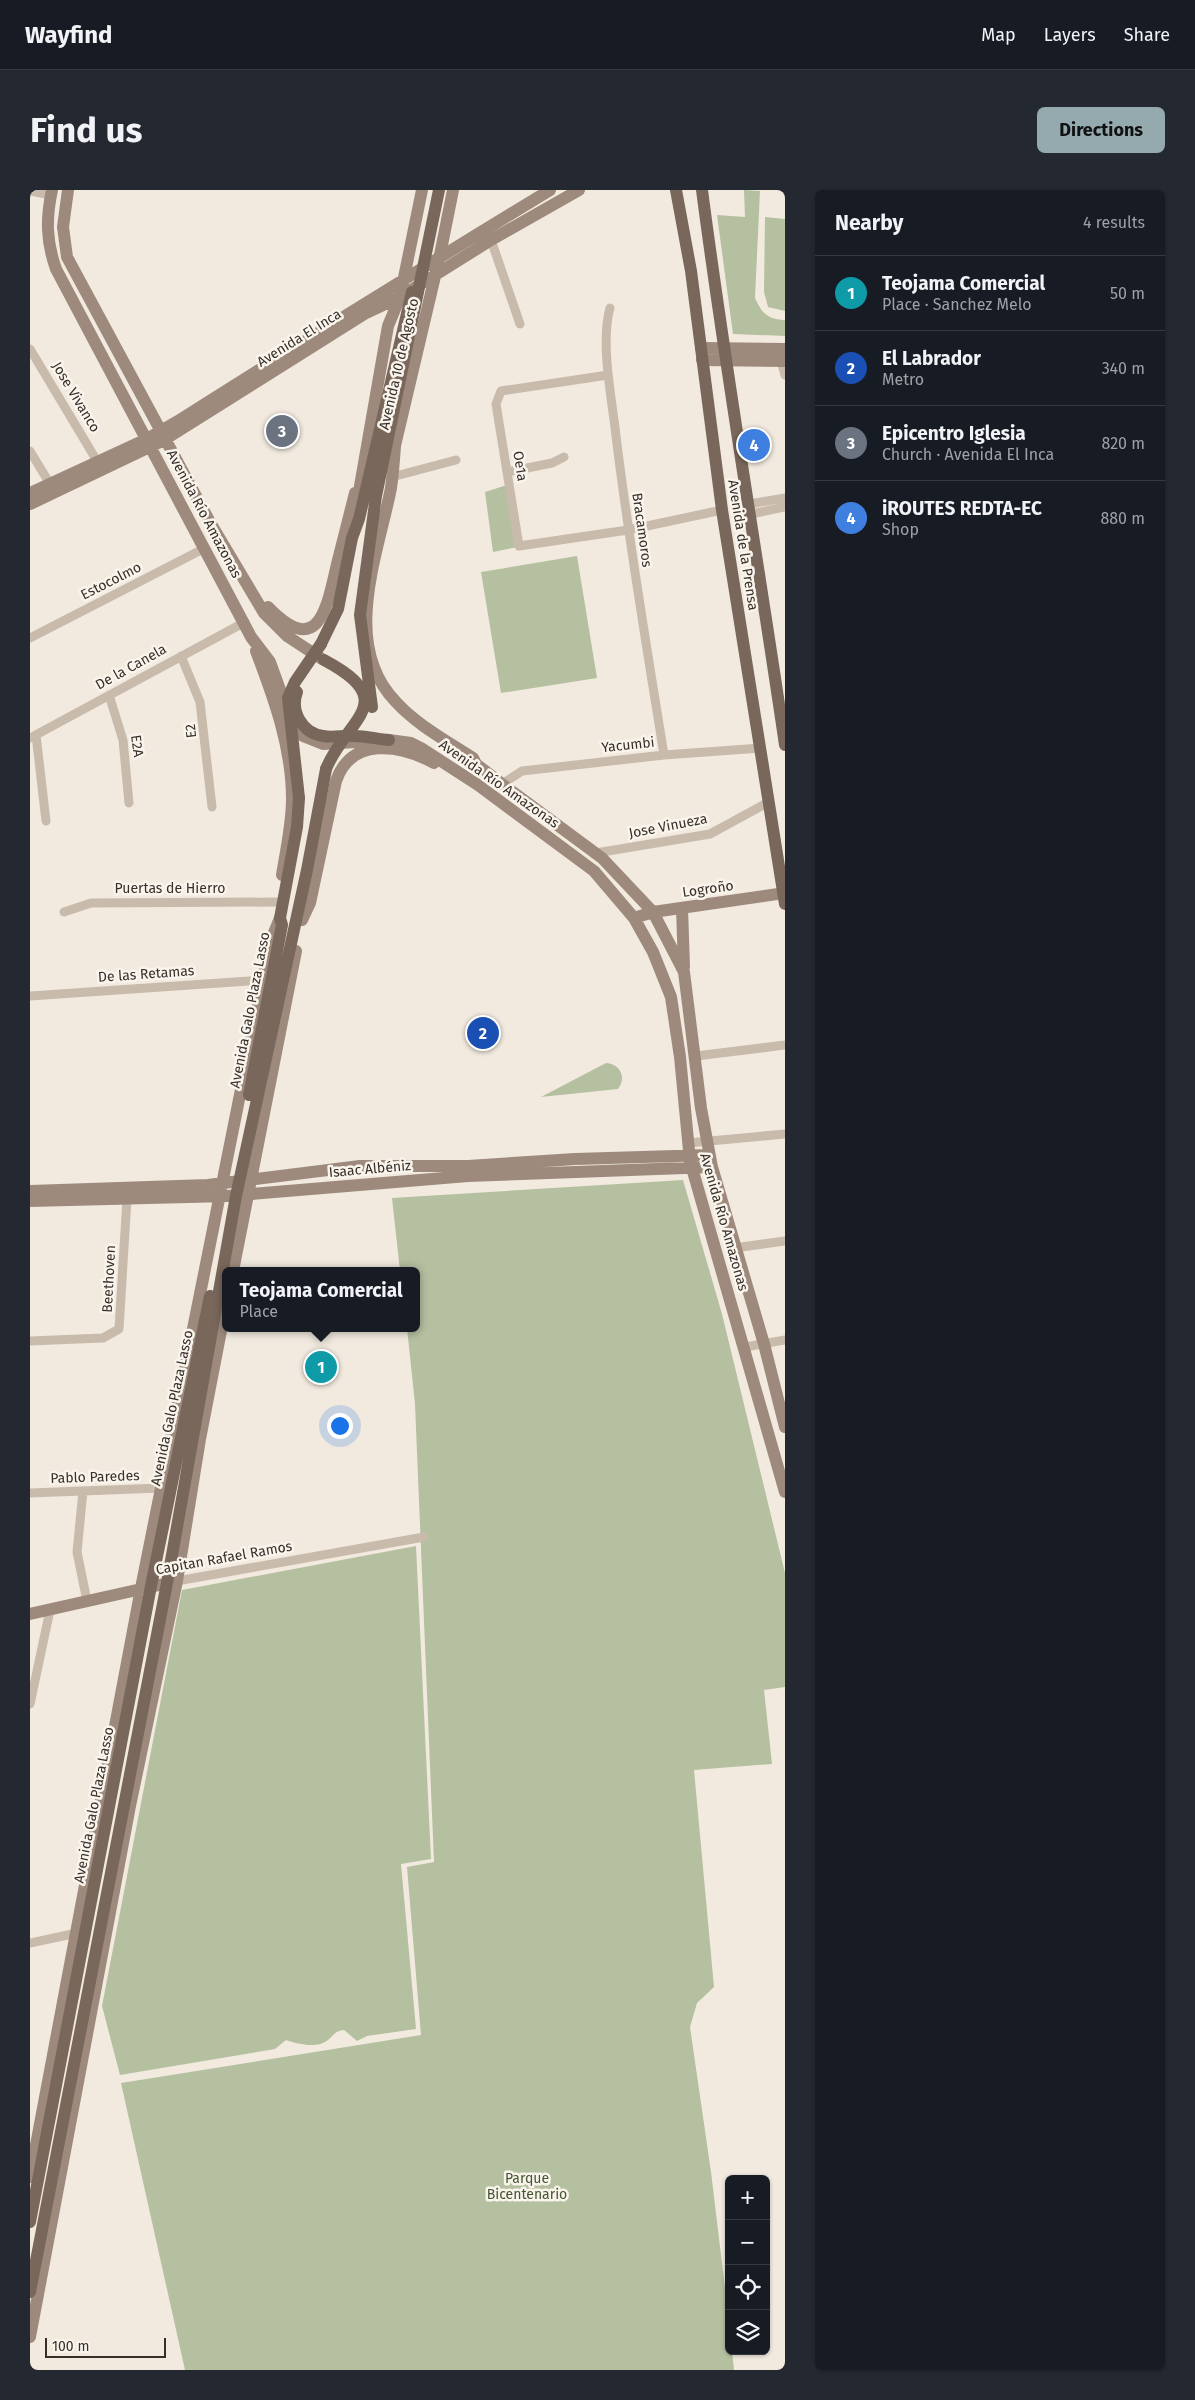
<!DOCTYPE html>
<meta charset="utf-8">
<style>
:root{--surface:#171b24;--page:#242831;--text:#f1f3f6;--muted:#9ea1a6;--line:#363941;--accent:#94aaae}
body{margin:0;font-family:"Fira Sans",sans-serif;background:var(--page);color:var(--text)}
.controls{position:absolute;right:15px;bottom:15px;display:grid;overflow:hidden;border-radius:8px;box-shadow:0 1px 4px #0004}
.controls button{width:45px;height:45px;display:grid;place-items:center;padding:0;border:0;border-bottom:1px solid var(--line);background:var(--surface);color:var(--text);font:25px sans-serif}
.scale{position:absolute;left:15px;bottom:12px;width:121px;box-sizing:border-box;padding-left:5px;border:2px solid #382f2a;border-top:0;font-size:14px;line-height:18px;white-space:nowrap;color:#382f2a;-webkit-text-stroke:4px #f9f4ec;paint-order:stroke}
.you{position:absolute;left:309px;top:1235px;width:18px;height:18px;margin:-12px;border:4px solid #fff;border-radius:50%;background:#1a73e8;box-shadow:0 0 0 8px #1a73e833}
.badge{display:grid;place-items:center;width:32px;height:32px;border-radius:50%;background:var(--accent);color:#fff;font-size:16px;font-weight:700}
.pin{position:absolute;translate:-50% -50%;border:2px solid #fff;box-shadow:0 1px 5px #0006}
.popup{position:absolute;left:192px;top:1077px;width:198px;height:65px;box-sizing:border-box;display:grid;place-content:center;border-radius:8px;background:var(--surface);filter:drop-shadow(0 1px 4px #0005);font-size:16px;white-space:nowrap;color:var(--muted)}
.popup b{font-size:19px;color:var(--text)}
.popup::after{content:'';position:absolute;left:50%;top:100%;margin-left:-10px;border:10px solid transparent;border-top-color:var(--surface)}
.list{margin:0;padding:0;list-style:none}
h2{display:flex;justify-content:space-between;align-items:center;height:65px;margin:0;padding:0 20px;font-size:21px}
h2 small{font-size:16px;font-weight:400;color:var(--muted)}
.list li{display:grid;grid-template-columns:32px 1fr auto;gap:15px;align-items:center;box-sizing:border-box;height:75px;padding:0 20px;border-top:1px solid var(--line)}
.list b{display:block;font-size:19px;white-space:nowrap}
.list p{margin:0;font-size:16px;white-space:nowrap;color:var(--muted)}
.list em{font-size:16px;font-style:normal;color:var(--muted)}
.icon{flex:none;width:28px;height:28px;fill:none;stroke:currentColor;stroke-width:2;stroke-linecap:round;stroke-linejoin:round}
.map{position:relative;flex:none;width:755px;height:2180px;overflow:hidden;border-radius:8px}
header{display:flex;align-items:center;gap:30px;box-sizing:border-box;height:70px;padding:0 25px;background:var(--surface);border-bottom:1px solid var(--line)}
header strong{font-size:24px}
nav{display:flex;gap:28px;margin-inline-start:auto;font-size:18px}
.intro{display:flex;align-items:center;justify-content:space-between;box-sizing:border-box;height:120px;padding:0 30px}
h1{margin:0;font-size:35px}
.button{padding:12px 22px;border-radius:8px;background:var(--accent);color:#111;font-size:18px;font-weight:700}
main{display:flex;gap:30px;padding:0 30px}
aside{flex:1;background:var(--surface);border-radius:8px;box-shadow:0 1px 4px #0004}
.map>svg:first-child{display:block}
.green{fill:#b4c0a0}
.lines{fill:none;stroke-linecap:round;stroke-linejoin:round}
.street{stroke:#c9bbac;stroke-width:9}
.secondary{stroke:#9d8a7d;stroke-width:12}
.primary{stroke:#79675c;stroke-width:12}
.primary-bridge{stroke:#79675c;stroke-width:12}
.labels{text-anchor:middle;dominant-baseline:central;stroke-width:5;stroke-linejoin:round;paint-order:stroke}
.street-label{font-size:14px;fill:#382f2a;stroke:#f9f4ec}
.park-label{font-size:14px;fill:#45552f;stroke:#f9f4ec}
</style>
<header>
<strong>Wayfind</strong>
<nav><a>Map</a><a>Layers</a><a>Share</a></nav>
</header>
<div class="intro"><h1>Find us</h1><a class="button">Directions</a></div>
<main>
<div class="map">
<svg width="755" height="2180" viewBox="0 0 755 2180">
<rect width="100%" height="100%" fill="#f2eadf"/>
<!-- green -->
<path class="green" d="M714,0l16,1 -5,107c7,16 13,21 30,22v16l-52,-2 -16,-119 28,2z
M735,27l20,2v92l-17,-4 -4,-15z
M477,295l10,62 -24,5 -8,-60z
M547,366l20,122 -96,15 -20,-121z
M576,873c14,1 21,14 12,26l-77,8z
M653,990l39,134 63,259v114l-21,3 8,74 -78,6 20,217 -17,16 -7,24 21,145 18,149v30h3l2,19h-549l-64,-287 300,-48 -14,-168 27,-5 -19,-458 -8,-76h9v-57h-16l-8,-73z
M386,1356l15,313 -30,5 15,165 -49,7 -10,5 -13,-11c-9,1 -9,4 -16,10 -11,9 -30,4 -42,0l-11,9 -155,26 -18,-69 80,-416z"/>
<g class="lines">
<!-- street -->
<path class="street" d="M0,1l21,4
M461,50l29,84
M580,118c-10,35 2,91 6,128 13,107 31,213 48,319
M0,159l67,112
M751,171l4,14
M578,185l-107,16 -5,13 23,142 109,-16 94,-20
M0,261l20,33
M477,282l45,-9 12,-6
M362,287l64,-17
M719,314l36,-6
M721,324l34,-7
M0,448l175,-90
M151,466l19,46 12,105
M79,505l14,45 6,63
M6,545l10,86
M0,548l215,-116
M472,594l20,-13 142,-16 97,-7
M566,663l114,-19 59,-32
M34,722l27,-9 187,-1
M0,806l233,-16
M666,866l89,-11
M658,953l97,-9
M704,1058l51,-7
M0,1151l73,-3 16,-9 8,-130
M715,1157l40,-7
M53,1301l-6,61 10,49
M0,1303l131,-5
M147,1391l247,-44
M0,1514l20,-94
M0,1753l47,-10"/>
<!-- secondary -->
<path class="secondary" d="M22,0c-6,28 -6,51 4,79l195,368 19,25 21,58 12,16 20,8 66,-4 22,3 10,5 57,37 116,86 40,47 19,34 18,45 9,60 10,104 95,331
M38,0l-5,37 4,30 144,267 53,89 23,23 35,23
M671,158l84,1
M672,170l83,1
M365,256c-1,14 -2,28 -4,42 -13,67 -51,157 5,214 21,23 51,39 77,56l3,6 26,20 100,74 51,54 31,60 17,136 11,59 52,177 21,83
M363,264l47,-199 13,-65
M0,303l117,-54 31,-18c123,-78 247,-155 372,-231
M327,313l31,-177 12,-29 22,-107
M0,314l134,-64 202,-127 34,-16 91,-57 88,-50
M238,417c51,53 59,0 69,-43 6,-24 12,-48 18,-71
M226,461c18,47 36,97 36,148 0,25 -6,51 -10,76
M652,718l2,59
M604,728l19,-6 132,-19
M272,730l8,-17 26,-122c15,-44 63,-37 98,-18
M0,1001l178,-6 152,-19h108l107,-7 134,-4
M0,1011l198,-5 240,-20 244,-9
M203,1081l63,-320
M0,1424l147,-33
M0,1987l112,-594 129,-643 9,-22
M0,2147l100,-531 47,-225 23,-142 26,-134"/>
<!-- primary -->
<path class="primary" d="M646,0l15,81 31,239 63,394
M672,0c24,185 56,370 83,555
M291,454l17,-35 14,-71 7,-19 53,-227
M267,502c-7,19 5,41 26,44 10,2 21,-1 31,0 12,0 23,3 35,4
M342,517l-12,-92 16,-119 63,-306
M219,905l33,-170 -2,-7 17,-91 2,-29
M0,2032l121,-636 59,-290
M0,2102l137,-709 69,-387 71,-326 19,-101"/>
<!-- primary-bridge -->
<path class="primary-bridge" d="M294,470c79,42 22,59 2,109
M269,608l-11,-100 7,-16 26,-38"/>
</g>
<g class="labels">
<!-- street labels -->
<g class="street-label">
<text transform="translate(269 148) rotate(-32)">Avenida El Inca</text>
<text transform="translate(369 174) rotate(-77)">Avenida 10 de Agosto</text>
<text transform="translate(46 207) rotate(59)">Jose Vivanco</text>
<text transform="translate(490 276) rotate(81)">Oe1a</text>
<text transform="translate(174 324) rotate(62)">Avenida Río Amazonas</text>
<text transform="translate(612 340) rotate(82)">Bracamoros</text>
<text transform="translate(713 355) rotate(81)">Avenida de la Prensa</text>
<text transform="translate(81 391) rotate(-27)">Estocolmo</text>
<text transform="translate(101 477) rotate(-29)">De la Canela</text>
<text transform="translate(161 541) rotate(-97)">E2</text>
<text transform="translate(598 555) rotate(-6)">Yacumbi</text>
<text transform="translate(107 556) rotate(82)">E2A</text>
<text transform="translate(469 594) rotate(35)">Avenida Río Amazonas</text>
<text transform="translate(638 636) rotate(-11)">Jose Vinueza</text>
<text x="140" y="698">Puertas de Hierro</text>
<text transform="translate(678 699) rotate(-8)">Logroño</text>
<text transform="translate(116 784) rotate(-4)">De las Retamas</text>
<text transform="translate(220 820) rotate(-79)">Avenida Galo Plaza Lasso</text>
<text transform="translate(340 979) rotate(-5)">Isaac Albéniz</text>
<text transform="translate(694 1032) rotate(74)">Avenida Río Amazonas</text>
<text transform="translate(79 1089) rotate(-87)">Beethoven</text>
<text transform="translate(142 1218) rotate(-78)">Avenida Galo Plaza Lasso</text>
<text transform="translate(65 1287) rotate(-2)">Pablo Paredes</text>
<text transform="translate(194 1368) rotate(-10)">Capitan Rafael Ramos</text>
<text transform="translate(64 1615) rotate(-79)">Avenida Galo Plaza Lasso</text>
</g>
<!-- park labels -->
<g class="park-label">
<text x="497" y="1988">Parque<tspan x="497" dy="16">Bicentenario</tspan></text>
</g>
</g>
</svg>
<div class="controls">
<button>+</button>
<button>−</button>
<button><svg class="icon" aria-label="locate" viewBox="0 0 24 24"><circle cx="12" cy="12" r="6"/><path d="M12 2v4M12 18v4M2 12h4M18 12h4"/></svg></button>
<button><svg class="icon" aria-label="layers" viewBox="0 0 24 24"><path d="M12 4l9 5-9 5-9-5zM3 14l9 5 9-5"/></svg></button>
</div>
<div class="scale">100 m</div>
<div class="you"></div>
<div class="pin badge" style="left:291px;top:1177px;background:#0f9aa8">1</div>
<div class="popup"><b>Teojama Comercial</b>Place</div>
<div class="pin badge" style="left:453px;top:843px;background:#1a4fb4">2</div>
<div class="pin badge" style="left:252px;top:241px;background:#6b7280">3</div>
<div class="pin badge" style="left:724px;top:255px;background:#3f7fe0">4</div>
</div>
<aside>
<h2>Nearby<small>4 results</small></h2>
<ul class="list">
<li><span class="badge" style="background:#0f9aa8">1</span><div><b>Teojama Comercial</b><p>Place · Sanchez Melo</p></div><em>50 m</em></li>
<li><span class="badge" style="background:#1a4fb4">2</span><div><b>El Labrador</b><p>Metro</p></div><em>340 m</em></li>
<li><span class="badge" style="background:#6b7280">3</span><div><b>Epicentro Iglesia</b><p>Church · Avenida El Inca</p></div><em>820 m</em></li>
<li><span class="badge" style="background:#3f7fe0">4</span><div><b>iROUTES REDTA-EC</b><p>Shop</p></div><em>880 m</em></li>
</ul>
</aside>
</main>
